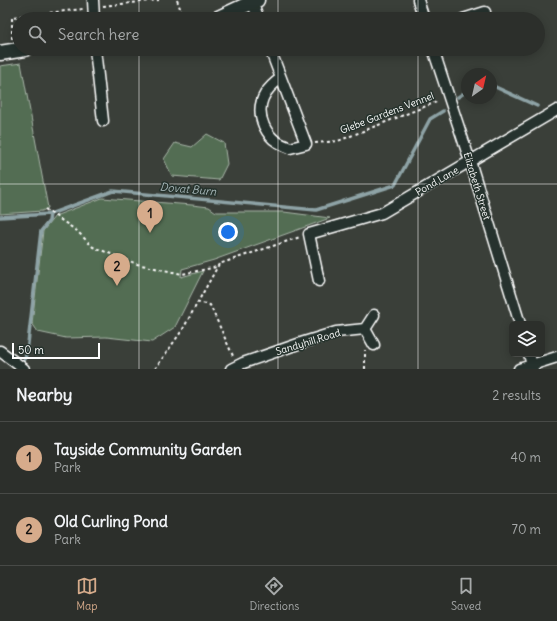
<!DOCTYPE html>
<style>
:root{--surface:#2c2f2b;--page:#383b37;--text:#f1f3f6;--muted:#a6a9a9;--line:#484a47;--accent:#d6ab8b}
body{margin:0;font-family:Delius,sans-serif;background:var(--page);color:var(--text)}
.controls{position:absolute;right:12px;bottom:12px;display:grid;overflow:hidden;border-radius:6px;box-shadow:0 2px 10px #0003}
.controls button{width:36px;height:36px;display:grid;place-items:center;padding:0;border:0;border-bottom:1px solid var(--line);background:var(--surface);color:var(--text);font:20px sans-serif}
.compass{position:absolute;left:461px;top:68px;width:36px;height:36px;border-radius:50%;background:var(--surface);box-shadow:0 2px 10px #0003;rotate:34deg}
.scale{position:absolute;left:12px;bottom:10px;width:88px;box-sizing:border-box;padding-left:4px;border:2px solid #fff;border-top:0;font-size:11px;line-height:14px;white-space:nowrap;color:#fff;-webkit-text-stroke:3px #26332d;paint-order:stroke}
.you{position:absolute;left:228px;top:232px;width:14px;height:14px;margin:-10px;border:3px solid #fff;border-radius:50%;background:#1a73e8;box-shadow:0 0 0 6px #1a73e833}
.badge{display:grid;place-items:center;width:26px;height:26px;border-radius:50%;background:var(--accent);color:#111;font-size:13px;font-weight:700}
.pin{position:absolute;translate:-50% -33px;filter:drop-shadow(0 1px 2px #0008)}
.pin::after{content:'';position:absolute;top:21px;width:14px;height:12px;background:inherit;clip-path:polygon(0 0,100% 0,50% 100%)}
.list{margin:0;padding:0;list-style:none}
h2{display:flex;justify-content:space-between;align-items:center;height:52px;margin:0;padding:0 16px;font-size:17px}
h2 small{font-size:13px;font-weight:400;color:var(--muted)}
.list li{display:grid;grid-template-columns:26px 1fr auto;gap:12px;align-items:center;box-sizing:border-box;height:72px;padding:0 16px;border-top:1px solid var(--line)}
.list b{display:block;font-size:15px;white-space:nowrap}
.list p{margin:0;font-size:13px;white-space:nowrap;color:var(--muted)}
.list em{font-size:13px;font-style:normal;color:var(--muted)}
.icon{flex:none;width:22px;height:22px;fill:none;stroke:currentColor;stroke-width:2;stroke-linecap:round;stroke-linejoin:round}
.map{position:relative;flex:none;width:557px;height:369px;overflow:hidden}
.search{position:absolute;background:var(--surface);box-shadow:0 2px 10px #0003;left:12px;right:12px;top:12px;height:44px;display:flex;align-items:center;gap:10px;box-sizing:border-box;padding:0 14px;border-radius:22px;color:var(--muted);font-size:15px}
.sheet{height:196px;background:var(--surface)}
nav{display:flex;justify-content:space-around;align-items:center;box-sizing:border-box;height:56px;border-top:1px solid var(--line);background:var(--surface);font-size:11px;color:var(--muted)}
nav a{display:grid;justify-items:center;gap:2px}
nav .on{color:var(--accent)}
.map>svg:first-child{display:block}
.green{fill:#536d53;stroke:#a9b6a9}
.lines{fill:none;stroke-linecap:round;stroke-linejoin:round}
.stream{stroke:#8ea3a6;stroke-width:3.5}
.minor-casing{stroke:#fff;stroke-width:13}
.secondary-casing{stroke:#fff;stroke-width:17}
.path{stroke:#fff;stroke-width:2;stroke-dasharray:3 3;stroke-linecap:butt}
.minor{stroke:#26332d;stroke-width:10}
.secondary{stroke:#26332d;stroke-width:14}
.grid{fill:none;stroke:#fff;stroke-width:1;stroke-opacity:0.55}
.labels{text-anchor:middle;dominant-baseline:central;stroke-width:3;stroke-linejoin:round;paint-order:stroke}
.street-label{font-size:10px;fill:#fff;stroke:#26332d}
.water-label{font-size:11px;font-style:italic;fill:#aababc;stroke:#26332d}
</style>
<div class="map">
<svg width="557" height="369" viewBox="0 0 557 369">
<rect width="100%" height="100%" fill="#3a3f39"/>
<filter id="ink" filterUnits="userSpaceOnUse"><feTurbulence type="fractalNoise" baseFrequency=".025" numOctaves="2"/><feDisplacementMap in="SourceGraphic" scale="8" xChannelSelector="R" yChannelSelector="G"/><feConvolveMatrix kernelMatrix="1 2 1 2 8 2 1 2 1" color-interpolation-filters="sRGB"/></filter>
<g filter="url(#ink)">
<!-- green -->
<path class="green" d="M21,63l27,145 -6,3 -42,3v-148z
M207,134l17,9 3,21 -8,16 -47,-4 -8,-17 11,-16 17,4z
M102,198l90,7 17,2 7,5h68l46,6 -116,42 -32,9 -1,8 22,-6 -28,56 -23,15 -46,-5 -40,1 -28,-6 -6,-9 11,-92 12,-15z"/>
<g class="lines">
<!-- stream -->
<path class="stream" d="M491,85l46,21
M458,97l9,-6
M0,217l50,-3 63,-23 203,19 79,-25 35,-66 13,-8
M22,366l5,-14 14,-121 8,-10 1,-7"/>
<!-- minor casing -->
<g class="minor-casing">
<path id="minor" d="M93,0l1,19
M418,0l6,19
M252,2l7,17
M463,19l22,-7
M95,49l8,72
M270,49l36,95 -16,4c-4,-2 -10,-4 -14,-7 -5,-3 -9,-9 -12,-15 -9,-21 0,-36 17,-48
M433,49l37,112 50,163
M319,281l-10,-47 73,-21 175,-103
M365,329l9,16
M365,329l9,-14
M0,351l24,18
M529,354l4,15
M231,369l12,-6 61,-21 32,-10 29,-3
M519,369l38,-12"/>
</g>
<!-- secondary casing -->
<g class="secondary-casing">
<path id="secondary" d="M216,19l41,-19
M0,53l25,-4"/>
</g>
<!-- path -->
<path class="path" d="M177,0l7,19
M103,6l56,-6
M12,39v-22l71,-8
M315,143l23,-2 101,-40
M45,209l32,22 16,16 44,17 45,10 35,-7
M197,302l13,3 23,51
M155,369l28,-40 36,-65 81,-27
M365,369v-19"/>
<!-- minor -->
<use href="#minor" class="minor"/>
<!-- secondary -->
<use href="#secondary" class="secondary"/>
</g>
</g>
<!-- grid -->
<path class="grid" d="M139,0v19M278,0v19M418,0v19M139,49v320M278,49v320M418,49v320M0,184h557"/>
<g class="labels">
<!-- street labels -->
<g class="street-label">
<text transform="translate(387 113) rotate(-21)">Glebe Gardens Vennel</text>
<text transform="translate(437 181) rotate(-30)">Pond Lane</text>
<text transform="translate(477 186) rotate(73)">Elizabeth Street</text>
<text transform="translate(308 342) rotate(-17)">Sandyhill Road</text>
</g>
<!-- water labels -->
<g class="water-label">
<text transform="translate(188 189) rotate(5)">Dovat Burn</text>
</g>
</g>
</svg>
<div class="controls">
<button><svg class="icon" aria-label="layers" viewBox="0 0 24 24"><path d="M12 4l9 5-9 5-9-5zM3 14l9 5 9-5"/></svg></button>
</div>
<svg class="compass" viewBox="-18 -18 36 36"><path d="M0-13l5 13h-10z" fill="#e53935"/><path d="M0 13l5-13h-10z" fill="#a6a9a9"/></svg>
<div class="scale">50 m</div>
<div class="you"></div>
<div class="pin badge" style="left:150px;top:233px">1</div>
<div class="pin badge" style="left:117px;top:286px">2</div>
<div class="search"><svg class="icon" aria-label="search" viewBox="0 0 24 24"><circle cx="10" cy="10" r="6"/><path d="M15 15l6 6"/></svg>Search here</div>
</div>
<section class="sheet">
<h2>Nearby<small>2 results</small></h2>
<ul class="list">
<li><span class="badge">1</span><div><b>Tayside Community Garden</b><p>Park</p></div><em>40 m</em></li>
<li><span class="badge">2</span><div><b>Old Curling Pond</b><p>Park</p></div><em>70 m</em></li>
</ul>
</section>
<nav>
<a class="on"><svg class="icon" aria-label="map" viewBox="0 0 24 24"><path d="M3 6l6-2 6 2 6-2v14l-6 2-6-2-6 2zM9 4v14M15 6v14"/></svg>Map</a>
<a><svg class="icon" aria-label="directions" viewBox="0 0 24 24"><path d="M12 3l9 9-9 9-9-9zM9 14v-3h6M13 9l2 2-2 2"/></svg>Directions</a>
<a><svg class="icon" aria-label="saved" viewBox="0 0 24 24"><path d="M7 4h10v16l-5-4-5 4z"/></svg>Saved</a>
</nav>
